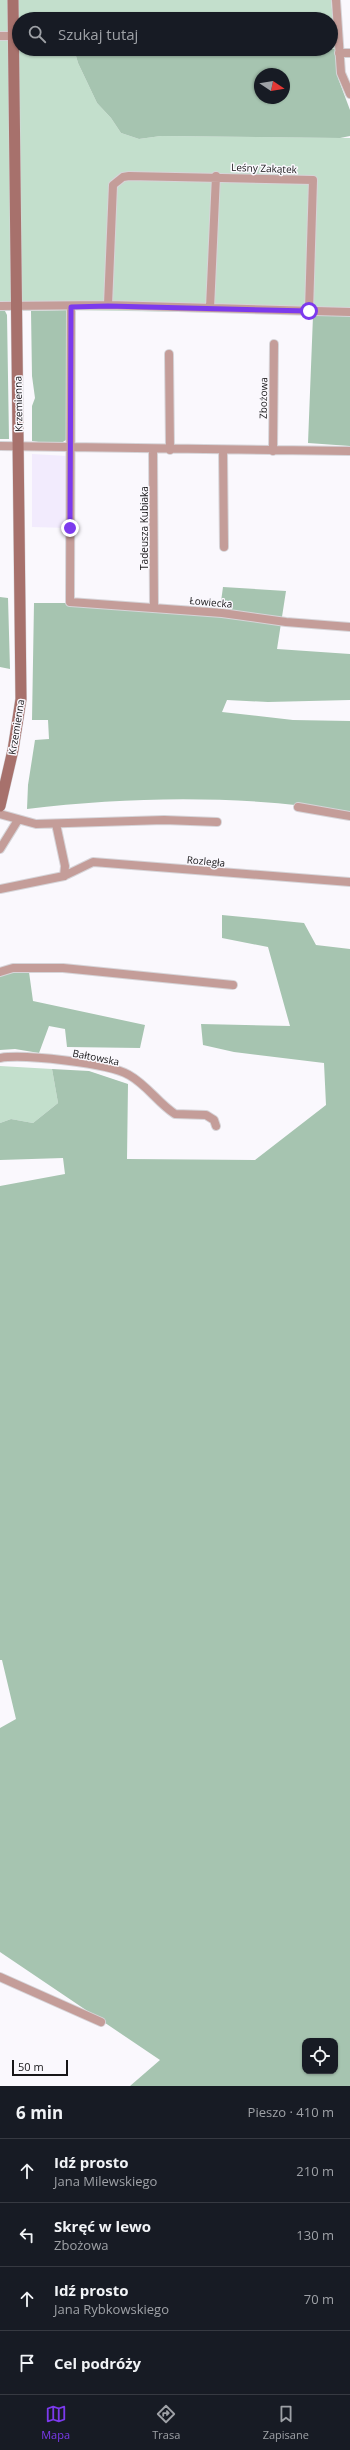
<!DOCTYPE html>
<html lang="pl">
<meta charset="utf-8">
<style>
:root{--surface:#171b24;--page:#20242c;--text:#f1f3f6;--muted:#9ea1a6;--line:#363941;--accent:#7c3aed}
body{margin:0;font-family:"Open Sans",sans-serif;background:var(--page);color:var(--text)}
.controls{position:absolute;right:12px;bottom:12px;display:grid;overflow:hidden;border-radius:8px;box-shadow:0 1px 3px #0004}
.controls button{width:36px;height:36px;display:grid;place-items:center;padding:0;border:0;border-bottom:1px solid var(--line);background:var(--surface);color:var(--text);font:20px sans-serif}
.compass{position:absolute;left:254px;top:68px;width:36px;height:36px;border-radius:50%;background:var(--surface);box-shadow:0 1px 3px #0004;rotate:102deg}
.scale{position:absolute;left:12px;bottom:10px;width:56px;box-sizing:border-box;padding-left:4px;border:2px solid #171618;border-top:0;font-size:11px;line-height:14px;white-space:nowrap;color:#171618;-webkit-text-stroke:3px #faf8fd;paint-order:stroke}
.stop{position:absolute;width:12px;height:12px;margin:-9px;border:3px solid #7c3aed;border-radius:50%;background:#fff}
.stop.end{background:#7c3aed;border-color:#fff;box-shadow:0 1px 4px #0008}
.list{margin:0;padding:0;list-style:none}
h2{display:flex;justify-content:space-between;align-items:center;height:52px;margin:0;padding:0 16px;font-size:17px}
h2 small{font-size:13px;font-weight:400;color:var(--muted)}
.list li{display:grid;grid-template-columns:26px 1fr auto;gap:12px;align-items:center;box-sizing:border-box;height:64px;padding:0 16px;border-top:1px solid var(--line)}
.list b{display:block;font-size:15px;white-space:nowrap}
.list p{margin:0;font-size:13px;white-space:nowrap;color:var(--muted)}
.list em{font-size:13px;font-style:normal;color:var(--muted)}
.icon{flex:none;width:22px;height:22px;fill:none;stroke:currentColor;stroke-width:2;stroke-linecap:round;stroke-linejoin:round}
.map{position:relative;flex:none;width:350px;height:2086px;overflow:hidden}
.search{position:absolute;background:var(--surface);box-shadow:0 1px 3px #0004;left:12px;right:12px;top:12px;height:44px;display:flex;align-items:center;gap:10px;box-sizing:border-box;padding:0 14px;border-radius:22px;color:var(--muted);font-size:15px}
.sheet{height:308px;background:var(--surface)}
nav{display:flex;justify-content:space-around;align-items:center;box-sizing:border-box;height:56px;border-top:1px solid var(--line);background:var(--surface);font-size:11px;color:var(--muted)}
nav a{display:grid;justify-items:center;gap:2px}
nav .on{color:var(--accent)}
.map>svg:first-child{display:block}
.education{fill:#f2ebfd}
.green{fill:#c3dfcc}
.forest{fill:#a6c4b0;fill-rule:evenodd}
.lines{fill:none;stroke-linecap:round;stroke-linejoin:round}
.minor-casing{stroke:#d6d4d8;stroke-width:10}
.secondary-casing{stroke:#d6d4d8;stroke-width:12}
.minor{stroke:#c49d99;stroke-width:8}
.secondary{stroke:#a7716c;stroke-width:11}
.route{stroke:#7c3aed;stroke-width:5}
.labels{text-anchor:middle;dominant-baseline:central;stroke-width:3;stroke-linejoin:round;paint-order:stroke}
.street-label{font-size:10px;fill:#171618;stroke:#faf8fd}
</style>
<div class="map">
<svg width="350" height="2086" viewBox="0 0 350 2086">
<rect width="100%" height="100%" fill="#faf8fd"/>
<!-- education -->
<path class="education" d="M32,454l35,2 1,72 -36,-1z"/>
<!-- green -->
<path class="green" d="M0,0h331l5,49 -5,-1v-29h-312v30h55l4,14 19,40 14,15 10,15 18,6 22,-3 189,2v177l-281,-5 -69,1z
M0,1066l52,3 6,34 -25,20 -22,-4 -11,4z"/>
<!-- forest -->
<path class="forest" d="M74,49h262l2,29 12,32v26l-10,2 -179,-2 -22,3 -18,-6 -10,-15 -14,-15 -19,-40zM260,74h24v24h-24z
M69,310l-3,130 -8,5 -26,-4v-35l3,-8 -3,-22 -1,-65z
M0,311h5l2,4 2,124h-9z
M350,315v131l-42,-3 5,-127z
M223,587l63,4 -9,58 73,5v46l-82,2 -41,-2 -5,12 71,8 57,1v91c-107,-17 -216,-16 -323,-3l1,-24 7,-45 14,-1 -1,-19h-16l2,-117h33v3l152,10z
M0,597l8,1 2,71 -10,-2z
M222,915l82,8 12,22 34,4v1137h-220l30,-26 -160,-108v-224l16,-9 -14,-59h-2v-474l65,-12 -2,-16 -63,2v-37l11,-4 22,4 25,-20 -6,-34 37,2 39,13 -1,75 128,1 71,-55 -2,-42 -90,-11 -31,-7 -2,-21 89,2 -22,-79 -46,-9zM305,2041h30v30h-30z
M18,971l11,1 4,29 112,24 -5,23 -73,-1 -2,-18 -16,-3 -10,27 -24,-4 -15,1v-74z"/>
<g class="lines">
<!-- minor casing -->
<g class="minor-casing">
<path id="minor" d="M336,0l5,73 9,21
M0,36h13
M339,53h11
M108,305l5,-120 10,-8 6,-1 184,4 -4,131
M0,306l108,-1 242,7
M71,307l-1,295 152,11 64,9 64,5
M210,308l6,-132
M169,354l1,96
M0,446l350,5
M153,449l1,159
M223,450l1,97
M273,451l1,-107
M298,807l52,9
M0,814l36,10 128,-4 53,2
M56,824l9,42 -1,10
M0,849l18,-29
M0,889l64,-13 29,-14 257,20
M0,972l13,-4h50l170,17
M0,1058c23,-4 109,5 129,17 18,10 29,28 46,39l31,1 8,5 2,6
M0,1977l101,45"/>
</g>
<!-- secondary casing -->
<g class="secondary-casing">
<path id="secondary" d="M0,806l13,-56 8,-51 -8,-699"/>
</g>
<!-- minor -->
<use href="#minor" class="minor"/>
<!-- secondary -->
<use href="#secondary" class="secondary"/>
</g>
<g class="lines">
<!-- route -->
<path class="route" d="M70,528l1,-221 37,-1 201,5"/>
</g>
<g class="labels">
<!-- street labels -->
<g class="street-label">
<text transform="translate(264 168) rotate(2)">Leśny Zakątek</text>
<text transform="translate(263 398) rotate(-89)">Zbożowa</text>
<text transform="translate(18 404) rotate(-91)">Krzemienna</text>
<text transform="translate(144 528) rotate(-90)">Tadeusza Kubiaka</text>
<text transform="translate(211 602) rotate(5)">Łowiecka</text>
<text transform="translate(16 727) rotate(-81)">Krzemienna</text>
<text transform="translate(206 861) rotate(5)">Rozległa</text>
<text transform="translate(96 1057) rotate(11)">Bałtowska</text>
</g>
</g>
</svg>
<div class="controls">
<button><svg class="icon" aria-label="locate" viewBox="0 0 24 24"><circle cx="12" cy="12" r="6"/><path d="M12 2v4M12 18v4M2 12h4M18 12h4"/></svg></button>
</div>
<svg class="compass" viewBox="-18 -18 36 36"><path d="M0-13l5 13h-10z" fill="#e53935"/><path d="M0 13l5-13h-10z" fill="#9ea1a6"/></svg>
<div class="scale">50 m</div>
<div class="stop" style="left:309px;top:311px"></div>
<div class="stop end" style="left:70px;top:528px"></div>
<div class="search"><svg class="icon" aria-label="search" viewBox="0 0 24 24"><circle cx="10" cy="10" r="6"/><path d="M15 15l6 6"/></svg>Szukaj tutaj</div>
</div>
<section class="sheet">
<h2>6 min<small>Pieszo · 410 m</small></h2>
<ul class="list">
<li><svg class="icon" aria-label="ahead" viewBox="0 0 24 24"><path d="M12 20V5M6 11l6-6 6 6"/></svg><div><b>Idź prosto</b><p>Jana Milewskiego</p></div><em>210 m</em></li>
<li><svg class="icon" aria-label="left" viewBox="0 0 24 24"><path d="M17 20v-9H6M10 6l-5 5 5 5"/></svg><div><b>Skręć w lewo</b><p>Zbożowa</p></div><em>130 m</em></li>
<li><svg class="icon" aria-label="ahead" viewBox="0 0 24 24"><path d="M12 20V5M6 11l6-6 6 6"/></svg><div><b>Idź prosto</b><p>Jana Rybkowskiego</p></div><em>70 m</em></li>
<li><svg class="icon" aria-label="arrive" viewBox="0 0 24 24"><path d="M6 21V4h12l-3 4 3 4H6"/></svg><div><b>Cel podróży</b></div></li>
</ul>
</section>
<nav>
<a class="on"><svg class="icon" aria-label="map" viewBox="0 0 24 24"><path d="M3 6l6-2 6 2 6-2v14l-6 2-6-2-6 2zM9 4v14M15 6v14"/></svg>Mapa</a>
<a><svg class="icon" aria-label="directions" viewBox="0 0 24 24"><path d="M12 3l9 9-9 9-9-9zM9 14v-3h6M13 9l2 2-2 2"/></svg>Trasa</a>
<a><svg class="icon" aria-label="saved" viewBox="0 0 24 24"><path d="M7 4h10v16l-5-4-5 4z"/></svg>Zapisane</a>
</nav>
